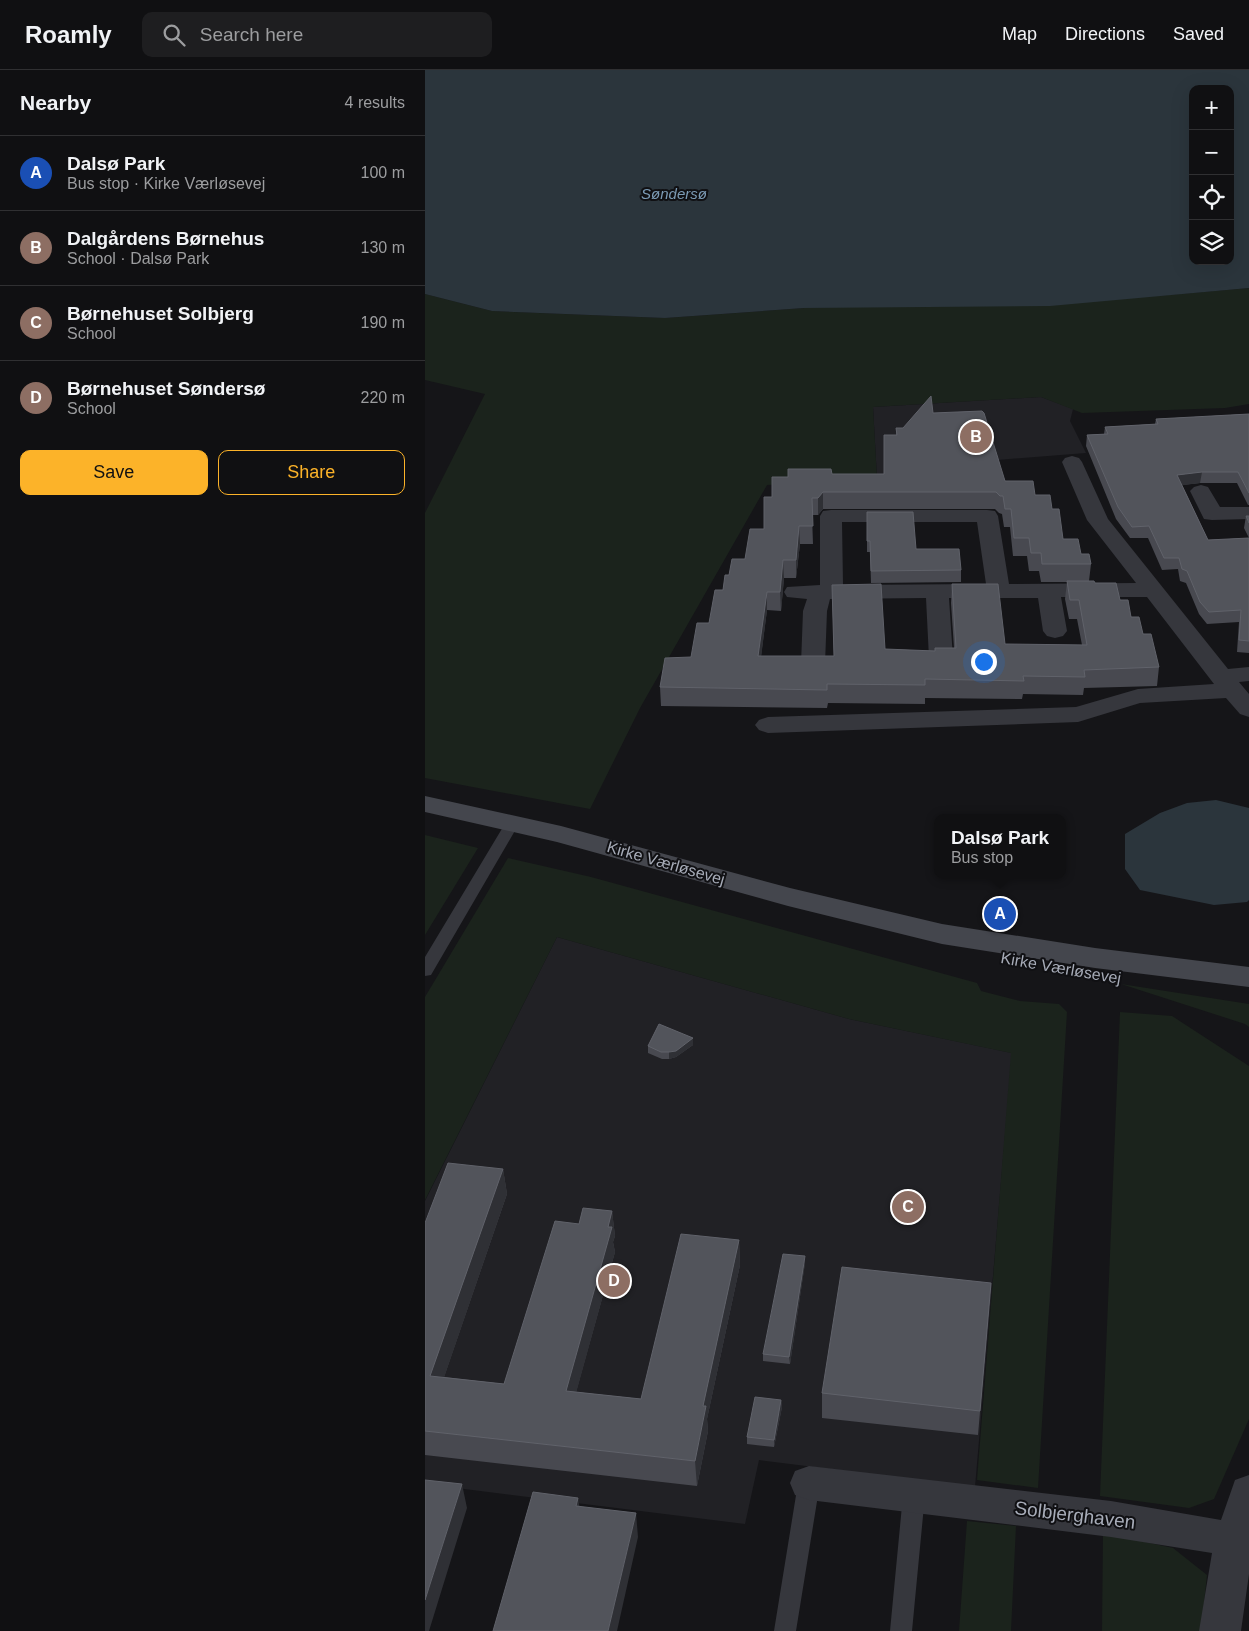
<!DOCTYPE html>
<meta charset="utf-8">
<style>
:root{--surface:#101012;--page:#1e1e20;--text:#f1f3f6;--muted:#9c9d9f;--line:#303032;--accent:#fcb329}
body{margin:0;font-family:Helvetica,sans-serif;background:var(--page);color:var(--text)}
.controls{position:absolute;right:15px;top:15px;display:grid;overflow:hidden;border-radius:10px;box-shadow:0 5px 20px #0002}
.controls button{width:45px;height:45px;display:grid;place-items:center;padding:0;border:0;border-bottom:1px solid var(--line);background:var(--surface);color:var(--text);font:25px sans-serif}
.you{position:absolute;left:558px;top:591px;width:18px;height:18px;margin:-12px;border:4px solid #fff;border-radius:50%;background:#1a73e8;box-shadow:0 0 0 8px #1a73e833}
.badge{display:grid;place-items:center;width:32px;height:32px;border-radius:50%;background:var(--accent);color:#fff;font-size:16px;font-weight:700}
.pin{position:absolute;translate:-50% -50%;border:2px solid #fff;box-shadow:0 1px 5px #0006}
.popup{position:absolute;left:509px;top:744px;width:132px;height:65px;box-sizing:border-box;display:grid;place-content:center;border-radius:10px;background:var(--surface);filter:drop-shadow(0 1px 4px #0005);font-size:16px;white-space:nowrap;color:var(--muted)}
.popup b{font-size:19px;color:var(--text)}
.popup::after{content:'';position:absolute;left:50%;top:100%;margin-left:-10px;border:10px solid transparent;border-top-color:var(--surface)}
.list{margin:0;padding:0;list-style:none}
h2{display:flex;justify-content:space-between;align-items:center;height:65px;margin:0;padding:0 20px;font-size:21px}
h2 small{font-size:16px;font-weight:400;color:var(--muted)}
.list li{display:grid;grid-template-columns:32px 1fr auto;gap:15px;align-items:center;box-sizing:border-box;height:75px;padding:0 20px;border-top:1px solid var(--line)}
.list b{display:block;font-size:19px;white-space:nowrap}
.list p{margin:0;font-size:16px;white-space:nowrap;color:var(--muted)}
.list em{font-size:16px;font-style:normal;color:var(--muted)}
.actions{display:flex;gap:10px;padding:15px 20px}
.actions a{flex:1;padding:11px 0;border:1px solid var(--accent);border-radius:10px;text-align:center;font-size:18px;color:var(--accent)}
.actions .main{background:var(--accent);color:#111}
.icon{flex:none;width:28px;height:28px;fill:none;stroke:currentColor;stroke-width:2;stroke-linecap:round;stroke-linejoin:round}
.map{position:relative;flex:none;width:824px;height:1561px;overflow:hidden}
header{display:flex;align-items:center;gap:30px;box-sizing:border-box;height:70px;padding:0 25px;background:var(--surface);border-bottom:1px solid var(--line)}
header strong{font-size:24px}
nav{display:flex;gap:28px;margin-inline-start:auto;font-size:18px}
.search{width:350px;height:45px;background:var(--page);display:flex;align-items:center;gap:12px;box-sizing:border-box;padding:0 18px;border-radius:10px;color:var(--muted);font-size:19px}
main{display:flex}
aside{flex:1;background:var(--surface)}
.map>svg:first-child{display:block}
.built{fill:#212125}
.green{fill:#1b231c}
.water{fill:#2b353c;fill-rule:evenodd}
.lines{fill:none;stroke-linecap:round;stroke-linejoin:round}
.lane{fill:#36373d;fill-rule:evenodd}
.street{fill:#36373d;fill-rule:evenodd}
.secondary{fill:#44464d;fill-rule:evenodd}
.wall{fill:#484950;fill-rule:evenodd}
.shaded-wall{fill:#2f3035}
.building{fill:#52545b;stroke:#60626a}
.labels{text-anchor:middle;dominant-baseline:central;stroke-width:4;stroke-linejoin:round;paint-order:stroke}
.far-water-label{font-size:15px;font-style:italic;fill:#7c9bb5;stroke:#101013}
.street-label{font-size:16px;fill:#a7acb8;stroke:#101013}
.near-street-label{font-size:19px;fill:#a7acb8;stroke:#101013}
</style>
<header>
<strong>Roamly</strong>
<div class="search"><svg class="icon" aria-label="search" viewBox="0 0 24 24"><circle cx="10" cy="10" r="6"/><path d="M15 15l6 6"/></svg>Search here</div>
<nav><a>Map</a><a>Directions</a><a>Saved</a></nav>
</header>
<main>
<aside>
<h2>Nearby<small>4 results</small></h2>
<ul class="list">
<li><span class="badge" style="background:#1a4fb4">A</span><div><b>Dalsø Park</b><p>Bus stop · Kirke Værløsevej</p></div><em>100 m</em></li>
<li><span class="badge" style="background:#8d6e63">B</span><div><b>Dalgårdens Børnehus</b><p>School · Dalsø Park</p></div><em>130 m</em></li>
<li><span class="badge" style="background:#8d6e63">C</span><div><b>Børnehuset Solbjerg</b><p>School</p></div><em>190 m</em></li>
<li><span class="badge" style="background:#8d6e63">D</span><div><b>Børnehuset Søndersø</b><p>School</p></div><em>220 m</em></li>
</ul>
<div class="actions"><a class="main">Save</a><a>Share</a></div>
</aside>
<div class="map">
<svg width="824" height="1561" viewBox="0 0 824 1561">
<rect width="100%" height="100%" fill="#151518"/>
<!-- built -->
<path class="built" d="M616,327l32,12 -3,12 16,32 -89,7 -120,19 -4,-72z
M132,867l292,82 163,34 -37,434 -216,-27 -14,64 -320,-40v-283z"/>
<!-- green -->
<path class="green" d="M824,218v116l-24,4 -143,5 -41,-16 -168,10 4,72 -110,6 -127,223 -50,101 -165,-31v-265l60,-119 -60,-14v-86l67,17 173,7 139,-10 365,-13z
M0,765l53,13 -53,87z
M83,788l83,19 386,106 4,8 39,10 39,3 8,8 -29,476 -61,-8 34,-427 -162,-34 -292,-82 -132,263v-203z
M696,914l128,20v23l-4,-3z
M695,942l52,4 77,50v353l-35,80 -25,9 -89,-12z
M542,1451l49,5 -5,105h-52z
M678,1463l70,15 34,27 -6,56h-99z"/>
<!-- water -->
<path class="water" d="M0,0h824v218l-199,18 -246,2 -139,10 -173,-7 -67,-17zM768,19h37v172h-37z
M791,730l33,8v92l-2,2 -33,3 -74,-15 -15,-21v-35l35,-21 27,-10z"/>
<g class="lines">
<!-- lane -->
<path class="lane" d="M88,747l5,2 2,3 -89,153 -6,1v-19l81,-135 2,-3z
M384,1404l7,2 4,7 -24,148h-22l24,-148 4,-7z
M489,1416l7,2 4,7 -13,136h-22l13,-136 4,-7z"/>
<!-- street -->
<path class="street" d="M647,386l7,2 3,4 26,57 120,150 21,-2v14l-10,1 10,12v23l-9,-3 -14,-16 -86,5 -62,19 -310,11 -9,-3 -4,-5 4,-5 9,-3 308,-10 62,-18 76,-5 -67,-87h-86l6,34 -4,5 -8,2 -8,-2 -4,-5 -5,-33h-89l4,60 -3,5 -9,2 -9,-2 -3,-5 -3,-60 -96,1 -3,12 -2,53 -3,5 -9,2 -9,-2 -3,-5 2,-53 4,-12 -20,-2 -3,-5 3,-5 33,-2v-69l3,-5 8,-1h156l8,1 3,5 11,68 127,-1 -49,-63 -25,-58 3,-4zM417,452h135l9,62 -143,1z
M776,415l7,2 12,20h29v12l-37,1 -8,-1 -14,-28 4,-4z
M384,1396l302,35 110,19 14,-40 14,-5v99l-8,57h-42l13,-78 -101,-16 -302,-37 -14,-5 -5,-12 5,-12z"/>
<!-- secondary -->
<path class="secondary" d="M0,726l136,30 229,62 152,36 153,24 154,19v20l-154,-19 -153,-24 -154,-38 -231,-64 -132,-30z"/>
</g>
<!-- wall -->
<path class="wall" d="M508,343l72,68 30,14 17,14 11,30 28,25 -2,17 6,2 25,17 23,34 16,33 -2,19 -73,2 -1,7 -60,-1 -1,5 -97,-1v6l-97,-1 -1,5 -166,-2 -1,-19 31,-30 18,-34 20,-48 16,-16 19,-30 8,-32 16,-20 44,-3h52l12,-39v-7h7zM398,439h172l4,4 3,1 2,13h6l3,29h14l2,15h10l2,11h26l-2,17 4,20h8l5,26 -77,-1 -53,-60 -1,19 3,45 -19,3 -50,-2 -53,-64 2,71h-73l6,-46 14,1 3,-33h12l4,-34h13l-1,-29h6z
M824,344v91h-1l-11,-22h-37l-18,2 26,55 41,-2v115l-12,-1 2,-30 -32,2 -8,-10 -13,-31 -6,-2 -2,-12 -16,1 -14,-32h-18l-14,-19 -30,-73 1,-11 17,-1 1,-7 50,-3 1,-5z
M442,442l49,37 45,21v12l-90,1 -1,-31h-3z
M821,446h3v22l-5,-10z
M268,968v7l-17,12 -7,2h-7l-14,-6v-7z
M78,1099l4,25 -63,183 60,7 108,-173 3,25 -2,6 2,10 -39,140 65,7 98,-159 1,25 -33,154 1,12 -11,55 -272,-31v-232z
M380,1193l-15,101 -27,-3v-7z
M566,1213l-13,152 -156,-17v-25z
M356,1330l1,7 -8,40 -27,-3v-7z"/>
<!-- shaded-wall -->
<path class="shaded-wall" d="M777,402l-2,11 -24,3 1,-11z
M398,422v17l-5,6v-17z
M374,456l1,18 -4,34v-18z
M358,490l1,18 -3,33 -1,-19z
M342,522v18l-8,64 -1,-18z
M268,968v7l-17,12 -7,2v-7z
M78,1099l4,25 -71,207 -6,-25z
M187,1141l3,25 -2,6 2,10 -45,163 -4,-24z
M314,1170l1,25 -33,154 1,12 -11,55 -2,-25 8,-55z
M380,1186v7l-15,101 -1,-7z
M356,1330l1,7 -8,40v-7z
M37,1414l5,24 -38,123h-4v-31z
M153,1428l4,24 -6,-16z
M211,1443l2,24 -21,94h-9z"/>
<!-- building -->
<path class="building" d="M506,326l2,17 49,-2 2,2 21,68h28l2,14h15l2,14h7l4,30h15l3,15h8l2,10h-49l-1,-11h-10l-2,-15h-15l-3,-29h-6l-2,-13h-3l-4,-4h-173l-5,6h-6l1,28h-14l-3,34h-13l-3,32h-13l-9,64h76l-2,-71 49,-1 4,65 50,2v-3h21l-4,-64h46l7,60 82,1 -8,-45h-9l-3,-19h27l1,2h21l4,17h8l3,17h8l4,17h8l8,33 -75,3 1,7 -62,-1 1,5 -99,-2v6l-98,-1v6l-167,-3 5,-29 26,-1 6,-34h12l6,-33h8l2,-15h4l3,-16h13l5,-30h14v-32h8v-20h16v-8h43l1,5h52v-39h13l-1,-7h7z
M824,344v79l-11,-21h-36l-25,3 31,65 41,-2v103l-10,-1 2,-30 -32,2 -9,-10 -13,-31 -5,-2 -3,-11h-15l-15,-32 -17,1 -14,-20 -31,-72 21,-1 -3,-7 53,-3 -2,-5z
M442,442h46l3,37h43l2,21 -90,1 -1,-30h-3z
M821,446h3v7z
M234,954l34,14 -17,13 -7,1h-8l-13,-6z
M23,1093l55,6 -73,207 74,8 51,-163 24,3 4,-16 29,3 -4,16h4l-46,164 75,8 40,-165 58,6 -36,166h3l-11,55 -270,-30v-208z
M358,1184l22,2 -16,101 -26,-3z
M417,1197l149,16 -11,128 -158,-18z
M330,1327l26,3 -7,40 -27,-3z
M0,1410l37,4 -37,116z
M108,1422l45,6 -2,8 60,7 -28,118h-115z"/>
<g class="labels">
<!-- far-water labels -->
<g class="far-water-label">
<text x="249" y="123">Søndersø</text>
</g>
<!-- street labels -->
<g class="street-label">
<text transform="translate(241 793) rotate(16)">Kirke Værløsevej</text>
<text transform="translate(636 898) rotate(10)">Kirke Værløsevej</text>
</g>
<!-- near-street labels -->
<g class="near-street-label">
<text transform="translate(650 1445) rotate(7)">Solbjerghaven</text>
</g>
</g>
</svg>
<div class="controls">
<button>+</button>
<button>−</button>
<button><svg class="icon" aria-label="locate" viewBox="0 0 24 24"><circle cx="12" cy="12" r="6"/><path d="M12 2v4M12 18v4M2 12h4M18 12h4"/></svg></button>
<button><svg class="icon" aria-label="layers" viewBox="0 0 24 24"><path d="M12 4l9 5-9 5-9-5zM3 14l9 5 9-5"/></svg></button>
</div>
<div class="you"></div>
<div class="pin badge" style="left:575px;top:844px;background:#1a4fb4">A</div>
<div class="popup"><b>Dalsø Park</b>Bus stop</div>
<div class="pin badge" style="left:551px;top:367px;background:#8d6e63">B</div>
<div class="pin badge" style="left:483px;top:1137px;background:#8d6e63">C</div>
<div class="pin badge" style="left:189px;top:1211px;background:#8d6e63">D</div>
</div>
</main>
